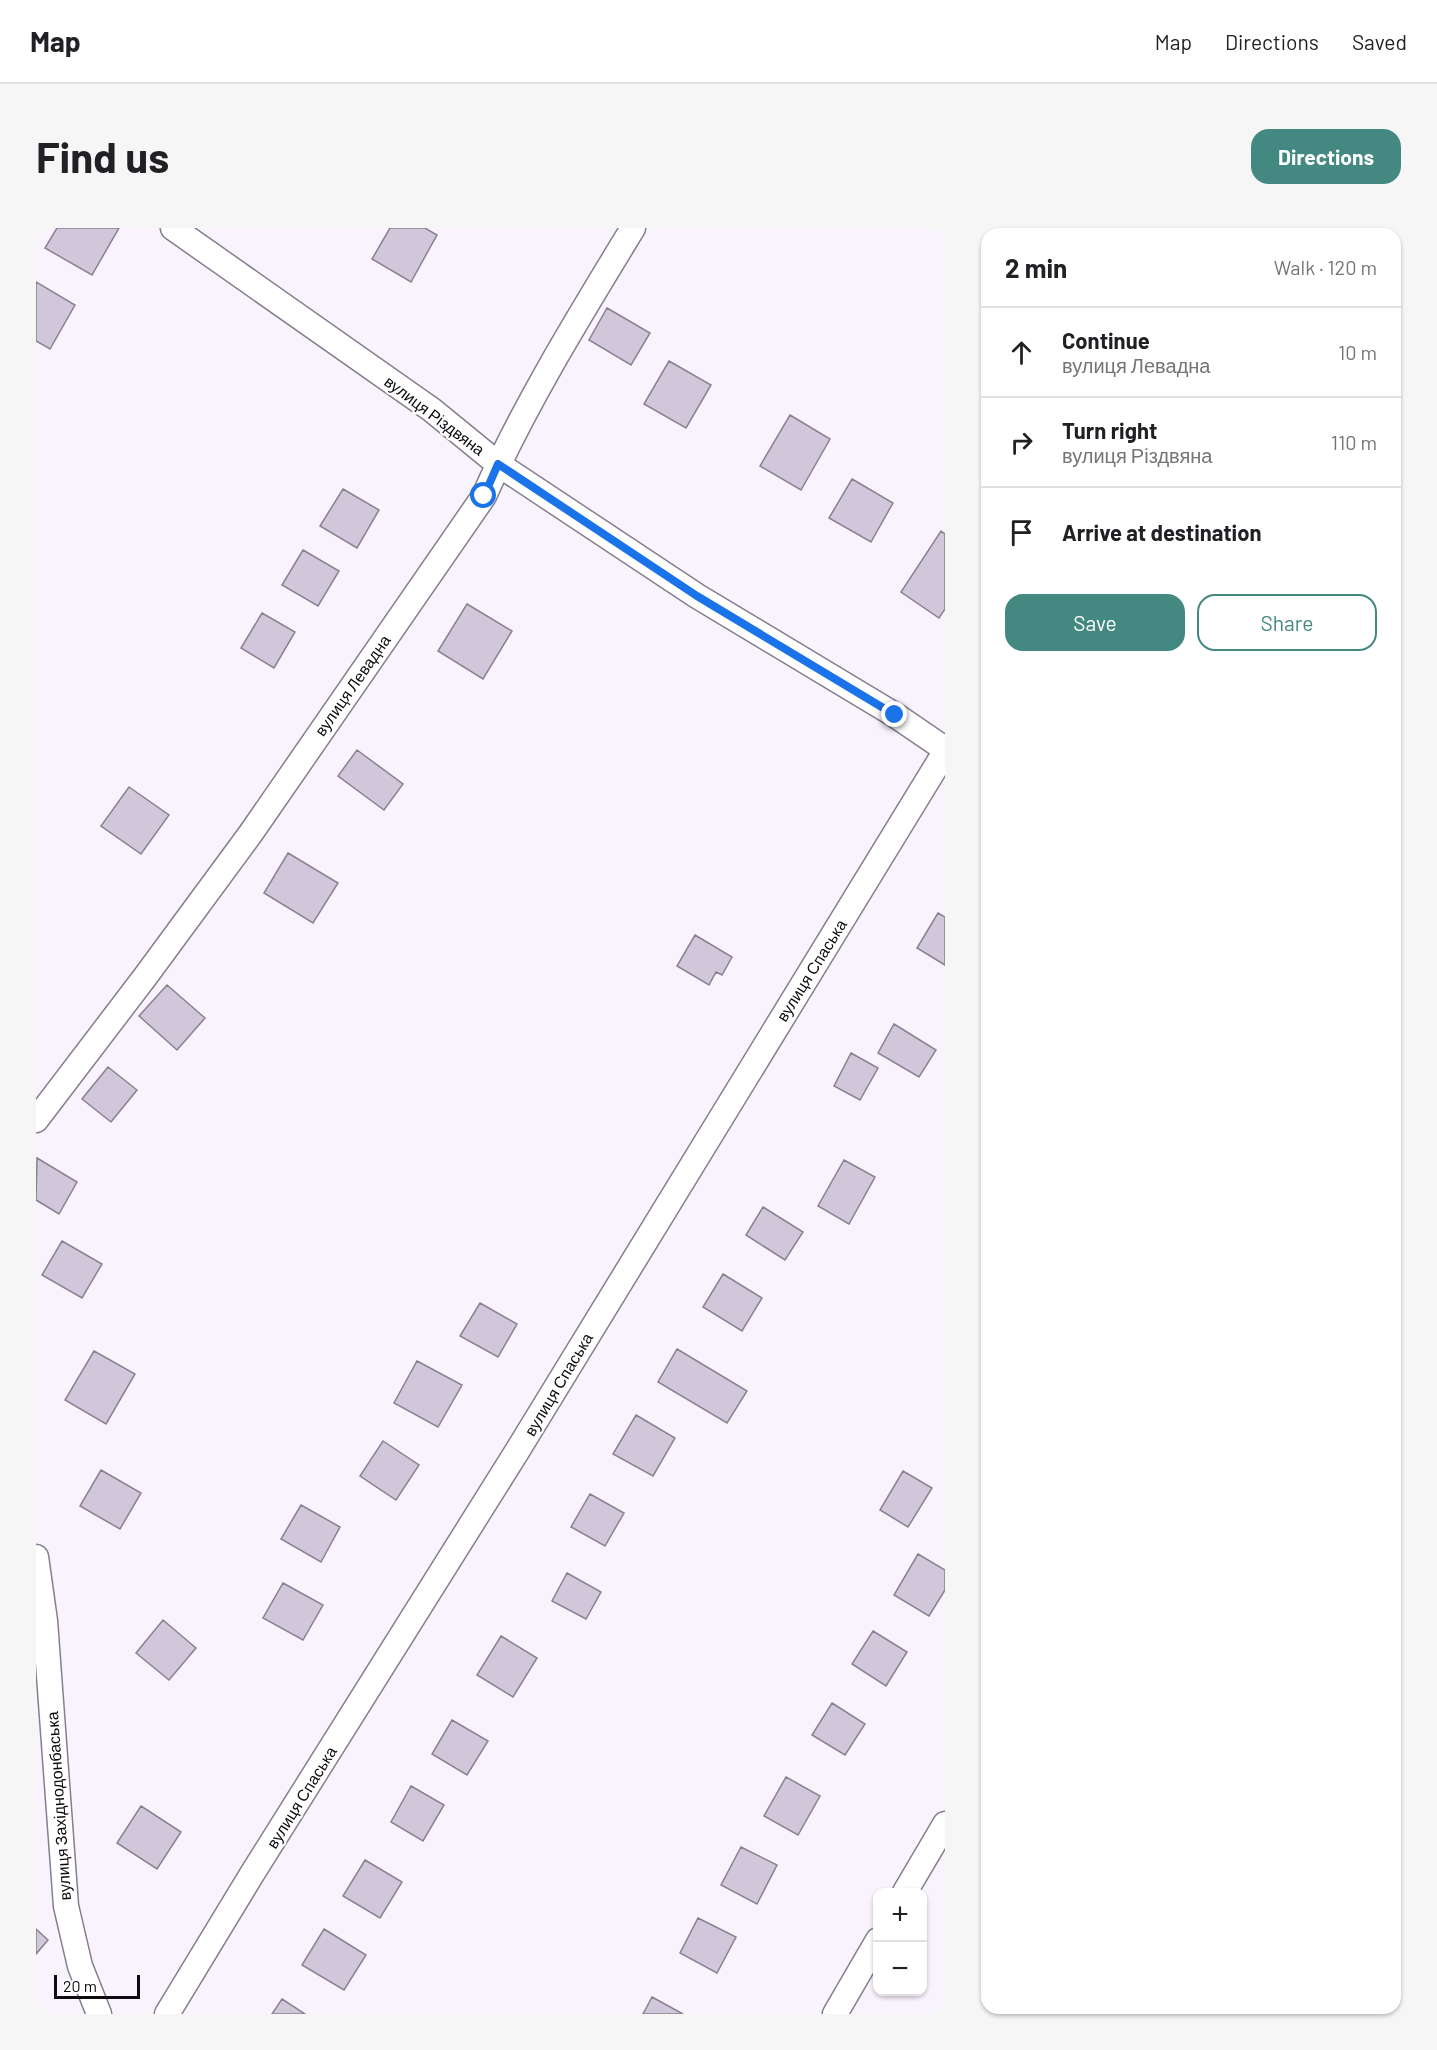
<!DOCTYPE html>
<meta charset="utf-8">
<style>
:root{--surface:#fff;--page:#f6f6f6;--text:#202124;--muted:#757577;--line:#e0e0e0;--accent:#448981}
body{margin:0;font-family:Barlow,sans-serif;background:var(--page);color:var(--text)}
.controls{position:absolute;right:18px;bottom:18px;display:grid;overflow:hidden;border-radius:12px;box-shadow:0 2px 4px #0004}
.controls button{width:54px;height:54px;display:grid;place-items:center;padding:0;border:0;border-bottom:2px solid var(--line);background:var(--surface);color:var(--text);font:30px sans-serif}
.scale{position:absolute;left:18px;bottom:15px;width:86px;box-sizing:border-box;padding-left:6px;border:3px solid #0d0a10;border-top:0;font-size:16px;line-height:21px;white-space:nowrap;color:#0d0a10;-webkit-text-stroke:4px #fff;paint-order:stroke}
.stop{position:absolute;width:18px;height:18px;margin:-14px;border:4px solid #1a73e8;border-radius:50%;background:#fff}
.stop.end{background:#1a73e8;border-color:#fff;box-shadow:0 2px 6px #0008}
.list{margin:0;padding:0;list-style:none}
h2{display:flex;justify-content:space-between;align-items:center;height:78px;margin:0;padding:0 24px;font-size:26px}
h2 small{font-size:20px;font-weight:400;color:var(--muted)}
.list li{display:grid;grid-template-columns:39px 1fr auto;gap:18px;align-items:center;box-sizing:border-box;height:90px;padding:0 24px;border-top:2px solid var(--line)}
.list b{display:block;font-size:22px;white-space:nowrap}
.list p{margin:0;font-size:20px;white-space:nowrap;color:var(--muted)}
.list em{font-size:20px;font-style:normal;color:var(--muted)}
.actions{display:flex;gap:12px;padding:18px 24px}
.actions a{flex:1;padding:14px 0;border:2px solid var(--accent);border-radius:18px;text-align:center;font-size:21px;color:var(--accent)}
.actions .main{background:var(--accent);color:#fff}
.icon{flex:none;width:33px;height:33px;fill:none;stroke:currentColor;stroke-width:2;stroke-linecap:round;stroke-linejoin:round}
.map{position:relative;flex:none;width:909px;height:1786px;overflow:hidden;border-radius:18px}
header{display:flex;align-items:center;gap:36px;box-sizing:border-box;height:84px;padding:0 30px;background:var(--surface);border-bottom:2px solid var(--line)}
header strong{font-size:28px}
nav{display:flex;gap:33px;margin-inline-start:auto;font-size:21px}
.intro{display:flex;align-items:center;justify-content:space-between;box-sizing:border-box;height:144px;padding:0 36px}
h1{margin:0;font-size:42px}
.button{padding:15px 27px;border-radius:18px;background:var(--accent);color:#fff;font-size:21px;font-weight:700}
main{display:flex;gap:36px;padding:0 36px}
aside{flex:1;background:var(--surface);border-radius:18px;box-shadow:0 2px 4px #0004}
.map>svg:first-child{display:block}
.building{fill:#d1c7da;stroke:#898091;stroke-width:1.5}
.lines{fill:none;stroke-linecap:round;stroke-linejoin:round}
.minor-casing{stroke:#867d8e;stroke-width:27}
.minor{stroke:#fff;stroke-width:24}
.route{stroke:#1a73e8;stroke-width:8}
.labels{text-anchor:middle;dominant-baseline:central;stroke-width:4.5;stroke-linejoin:round;paint-order:stroke}
.street-label{font-size:16px;fill:#0d0a10;stroke:#fff}
</style>
<header>
<strong>Map</strong>
<nav><a>Map</a><a>Directions</a><a>Saved</a></nav>
</header>
<div class="intro"><h1>Find us</h1><a class="button">Directions</a></div>
<main>
<div class="map">
<svg width="909" height="1786" viewBox="0 0 909 1786">
<rect width="100%" height="100%" fill="#f9f3fe"/>
<!-- building -->
<path class="building" d="M21,0h62l-27,47 -47,-27z
M354,0h35l12,7 -26,47 -39,-23z
M0,54l39,23 -25,44 -14,-8z
M571,80l43,25 -19,32 -42,-25z
M633,133l42,24 -25,43 -42,-24z
M754,187l40,24 -29,51 -41,-24z
M816,251l41,24 -22,39 -42,-24z
M307,261l36,21 -22,38 -37,-22z
M905,303l4,3v75l-6,9 -38,-26z
M267,322l36,21 -21,35 -36,-21z
M431,376l45,27 -29,48 -45,-28z
M226,385l33,19 -21,36 -33,-20z
M321,522l46,34 -19,26 -46,-34z
M93,559l40,28 -28,39 -40,-28z
M252,625l50,30 -25,40 -49,-30z
M902,685l7,4v48l-28,-17z
M659,707l37,22 -10,18 -6,-3 -7,13 -32,-19z
M131,757l38,33 -28,32 -38,-34z
M858,796l42,26 -17,27 -41,-24z
M815,825l27,15 -18,32 -26,-14z
M72,839l29,23 -26,32 -29,-23z
M1,930l40,24 -18,32 -23,-14z
M808,932l31,17 -26,47 -31,-18z
M727,979l40,25 -18,28 -39,-25z
M26,1013l40,23 -20,34 -40,-23z
M687,1046l39,24 -20,33 -39,-24z
M444,1075l37,21 -19,33 -38,-21z
M641,1121l70,42 -20,32 -69,-41z
M58,1123l41,23 -29,50 -41,-24z
M381,1133l45,24 -24,42 -44,-24z
M600,1187l39,23 -22,38 -40,-22z
M347,1213l36,24 -23,35 -36,-24z
M65,1242l40,23 -21,36 -40,-23z
M867,1243l29,17 -24,39 -28,-17z
M554,1266l34,19 -19,33 -34,-19z
M265,1277l39,22 -19,35 -40,-23z
M882,1326l27,16v20l-16,26 -35,-21z
M531,1345l34,19 -15,27 -34,-18z
M247,1355l40,22 -20,35 -40,-22z
M127,1392l33,28 -27,32 -33,-27z
M837,1403l34,21 -21,34 -34,-22z
M465,1408l36,22 -24,39 -36,-22z
M796,1475l33,21 -20,31 -33,-20z
M416,1492l36,21 -21,34 -35,-21z
M750,1549l34,19 -22,39 -34,-19z
M375,1558l33,19 -21,36 -32,-19z
M105,1578l40,26 -24,37 -40,-26z
M705,1619l36,18 -20,39 -36,-19z
M329,1632l37,22 -22,36 -37,-22z
M662,1690l38,19 -19,36 -37,-20z
M0,1701l12,11 -12,14z
M288,1701l42,26 -22,35 -42,-25z
M616,1769l31,17h-40z
M246,1771l23,15h-33z"/>
<g class="lines">
<!-- minor casing -->
<g class="minor-casing">
<path id="minor" d="M137,0l259,182 66,54 199,132 198,119 50,34
M0,892l109,-143 106,-144 233,-337c42,-94 96,-181 149,-268
M0,1329l9,64 21,285 14,60 19,48
M869,1664l40,-68
M131,1786l85,-140 264,-421 429,-701
M799,1786l43,-74"/>
</g>
<!-- minor -->
<use href="#minor" class="minor"/>
</g>
<g class="lines">
<!-- route -->
<path class="route" d="M448,268l14,-32 199,132 198,119"/>
</g>
<g class="labels">
<!-- street labels -->
<g class="street-label">
<text transform="translate(399 187) rotate(37)">вулиця Різдвяна</text>
<text transform="translate(316 457) rotate(-55)">вулиця Левадна</text>
<text transform="translate(775 742) rotate(-58)">вулиця Спаська</text>
<text transform="translate(522 1156) rotate(-59)">вулиця Спаська</text>
<text transform="translate(265 1569) rotate(-58)">вулиця Спаська</text>
<text transform="translate(22 1578) rotate(-94)">вулиця Західнодонбаська</text>
</g>
</g>
</svg>
<div class="controls">
<button>+</button>
<button>−</button>
</div>
<div class="scale">20 m</div>
<div class="stop" style="left:448px;top:268px"></div>
<div class="stop end" style="left:859px;top:487px"></div>
</div>
<aside>
<h2>2 min<small>Walk · 120 m</small></h2>
<ul class="list">
<li><svg class="icon" aria-label="ahead" viewBox="0 0 24 24"><path d="M12 20V5M6 11l6-6 6 6"/></svg><div><b>Continue</b><p>вулиця Левадна</p></div><em>10 m</em></li>
<li><svg class="icon" aria-label="right" viewBox="0 0 24 24"><path d="M7 20v-9h11M14 6l5 5-5 5"/></svg><div><b>Turn right</b><p>вулиця Різдвяна</p></div><em>110 m</em></li>
<li><svg class="icon" aria-label="arrive" viewBox="0 0 24 24"><path d="M6 21V4h12l-3 4 3 4H6"/></svg><div><b>Arrive at destination</b></div></li>
</ul>
<div class="actions"><a class="main">Save</a><a>Share</a></div>
</aside>
</main>
